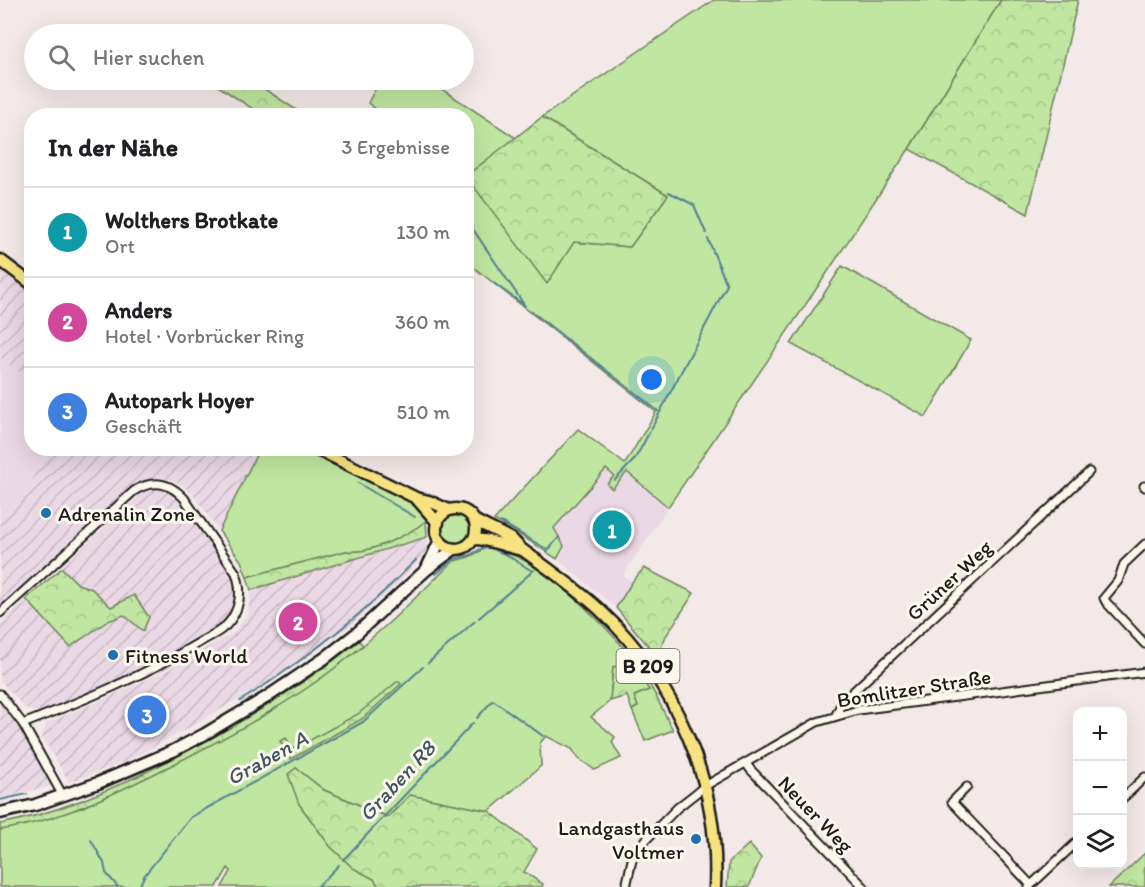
<!DOCTYPE html>
<html lang="de">
<meta charset="utf-8">
<style>
:root{--surface:#fff;--page:#f2f2f2;--text:#202124;--muted:#757577;--line:#e0e0e0;--accent:#0b8043}
body{margin:0;font-family:Itim,sans-serif;background:var(--page);color:var(--text)}
.controls{position:absolute;right:18px;bottom:18px;display:grid;overflow:hidden;border-radius:12px;box-shadow:0 6px 24px #0002}
.controls button{width:54px;height:54px;display:grid;place-items:center;padding:0;border:0;border-bottom:2px solid var(--line);background:var(--surface);color:var(--text);font:30px sans-serif}
.you{position:absolute;left:652px;top:380px;width:21px;height:21px;margin:-15px;border:4px solid #fff;border-radius:50%;background:#1a73e8;box-shadow:0 0 0 9px #1a73e833}
.badge{display:grid;place-items:center;width:39px;height:39px;border-radius:50%;background:var(--accent);color:#fff;font-size:20px;font-weight:700}
.pin{position:absolute;translate:-50% -50%;border:3px solid #fff;box-shadow:0 2px 6px #0006}
.list{margin:0;padding:0;list-style:none}
h2{display:flex;justify-content:space-between;align-items:center;height:78px;margin:0;padding:0 24px;font-size:26px}
h2 small{font-size:20px;font-weight:400;color:var(--muted)}
.list li{display:grid;grid-template-columns:39px 1fr auto;gap:18px;align-items:center;box-sizing:border-box;height:90px;padding:0 24px;border-top:2px solid var(--line)}
.list b{display:block;font-size:22px;white-space:nowrap}
.list p{margin:0;font-size:20px;white-space:nowrap;color:var(--muted)}
.list em{font-size:20px;font-style:normal;color:var(--muted)}
.icon{flex:none;width:33px;height:33px;fill:none;stroke:currentColor;stroke-width:2;stroke-linecap:round;stroke-linejoin:round}
.map{position:relative;flex:none;width:1145px;height:887px;overflow:hidden}
.search{position:absolute;background:var(--surface);box-shadow:0 6px 24px #0002;left:24px;top:24px;width:450px;height:66px;display:flex;align-items:center;gap:15px;box-sizing:border-box;padding:0 21px;border-radius:33px;color:var(--muted);font-size:22px}
.panel{position:absolute;background:var(--surface);box-shadow:0 6px 24px #0002;left:24px;top:108px;width:450px;height:348px;border-radius:24px}
.map>svg:first-child{display:block}
.built{fill:#ead8e4}
.industrial{fill:url(#industrial-furrows)}
.grass{fill:#c0e6a1;stroke:#6e815e;stroke-width:1.5}
.forest{fill:url(#forest-crowns);stroke:#6e815e;stroke-width:1.5}
.lines{fill:none;stroke-linecap:round;stroke-linejoin:round}
.stream{stroke:#578092;stroke-width:2}
.minor-casing{stroke:#1c1c1c;stroke-width:11}
.secondary-casing{stroke:#1c1c1c;stroke-width:15}
.primary-casing{stroke:#1c1c1c;stroke-width:15}
.minor{stroke:#fbf7ec;stroke-width:7}
.secondary{stroke:#fbf7ec;stroke-width:10}
.primary{stroke:#f7e281;stroke-width:10}
.poi-dot{fill:#1f6fb2;stroke:#fbf7ec;stroke-width:2}
.labels{text-anchor:middle;dominant-baseline:central;stroke-width:6;stroke-linejoin:round;paint-order:stroke}
.shield{fill:#fbf7ec;stroke:#5f5e5a;stroke-width:1.5}
.shield-label{font-size:20px;font-weight:bold;fill:#1c1c1c}
.poi-label{font-size:21px;fill:#1c1c1c;stroke:#fbf7ec;text-anchor:start}
.street-label{font-size:21px;fill:#1c1c1c;stroke:#fbf7ec}
.water-label{font-size:22px;font-style:italic;fill:#3f5661;stroke:#fbf7ec}
</style>
<div class="map">
<svg width="1145" height="887" viewBox="0 0 1145 887">
<defs>
<pattern id="industrial-furrows" width="10" height="10" patternUnits="userSpaceOnUse" patternTransform="scale(1.5)"><rect width="10" height="10" fill="#ead8e4"/><path d="M-1 1l2-2M0 10L10 0M9 11l2-2" fill="none" stroke="#c8b9c3"/></pattern>
<pattern id="forest-crowns" width="20" height="18" patternUnits="userSpaceOnUse" patternTransform="scale(1.5)"><rect width="20" height="18" fill="#c0e6a1"/><path d="M2 6a3 3 0 1 1 6 0M12 15a3 3 0 1 1 6 0" fill="none" stroke="#a4c58a"/></pattern>
</defs>
<rect width="100%" height="100%" fill="#f3e9e8"/>
<filter id="ink" filterUnits="userSpaceOnUse"><feTurbulence type="fractalNoise" baseFrequency=".0167" numOctaves="2"/><feDisplacementMap in="SourceGraphic" scale="12" xChannelSelector="R" yChannelSelector="G"/><feConvolveMatrix kernelMatrix="1 2 1 2 8 2 1 2 1" color-interpolation-filters="sRGB"/></filter>
<g filter="url(#ink)">
<!-- built -->
<path class="built" d="M0,358l31,23 1,67 16,1 -26,48 -22,21z
M606,469l8,7 -3,12 16,-16 41,35 -45,68 9,7 -16,26 -59,-49 7,-13 -10,-18z"/>
<!-- industrial -->
<path class="industrial" d="M0,269l31,23v89l-31,-23z
M48,449h211l-40,82 -26,-37 -14,-11 -21,-7 -18,6 -17,12 -123,114v-90l22,-21z
M160,489l14,5 12,9 44,62 10,28 -5,19 -12,14 -58,34 -68,32 -48,18 -12,2 -11,-3 -26,-29v-56l143,-132z
M427,537v15l-32,34 -50,43 -80,54 -76,45 -65,34 -55,20 -27,-45 5,-14 53,-22 69,-32 64,-36 15,-19 3,-24z
M0,702l4,2 49,75 -1,7 -52,12z"/>
<!-- grass -->
<path class="grass" d="M714,0h287l-92,149 -84,127 -157,231 -41,-35 -15,17 -5,-5 7,-8 -8,-7 -52,59 10,18 -7,13 -46,-30 -17,-9 84,-91 47,35 31,-52 -189,-150 -1,-146 -82,-1 -16,-12 12,-23h48l88,58 -49,38 107,66 56,5 38,-52 -126,-78z
M842,266l129,74 -45,77 -135,-73z
M259,449h38l82,36 29,15 18,15v6c-18,14 -57,34 -80,30l-99,26 -6,-16 -22,-30z
M441 529a16 16 0 1 1 32 0a16 16 0 1 1-32 0Z
M486,548c46,-1 133,88 156,124 12,18 21,39 31,58l-28,11 -13,-31 6,-3 -4,-11 15,-6 -36,-23 -3,34 -19,16 24,20 -3,5 9,16 -26,12 -16,-11 -7,-10 -26,-13 -6,7 1,23 -52,45 -79,-16 -22,22 -64,-27 -28,-22 3,36 31,42 23,22 21,11 5,8h-157l9,-16 -3,-3 -11,19h-217v-57l81,-22 127,-62 56,-32 56,-35 38,-29 34,-30 62,-59 15,-4z"/>
<!-- forest -->
<path class="forest" d="M1001,0h77l-50,214 -119,-65z
M209,80h42l53,35h-42z
M542,117l126,78 -38,52 -56,-5 -27,42 -81,-108z
M426,521l1,16 -176,53 -4,-13 99,-26c23,4 62,-16 80,-30z
M62,568l16,16 14,5 19,18 23,-12 15,22 -6,14 -19,-16 -16,6 -38,26 -44,-48z
M644,568l50,25 -28,43 -9,20 -41,-48 16,-26z
M359,641l4,4c-57,50 -126,87 -193,121 -54,27 -110,55 -170,64v-6c58,-11 114,-35 166,-62 70,-35 131,-72 193,-121z
M621,665l23,17 5,8 -15,6 4,11 -6,3 -5,-14 -17,5 3,-34z
M398,681l3,3 -39,35 -71,40 -11,-18 6,-3 8,11 64,-35z
M296,768l28,22 64,27 22,-22 79,16 48,38 -13,23 19,12 -1,3h-163l-5,-8 -21,-11 -23,-22 -31,-42 -11,-30z
M749,844l12,14 -12,29h-22l2,-25z
M1145,853v34h-36z"/>
<g class="lines">
<!-- stream -->
<path class="stream" d="M669,192l25,13 12,28
M466,219l59,87
M492,282l32,23
M531,311l127,100
M615,480l19,-20 7,-12 86,-163 -19,-46
M358,483l57,34
M501,522l47,28
M547,552l12,-15
M436,574l18,-15 16,-4 12,-7h8l17,7 25,16
M479,618l55,-48
M428,663l47,-42
M240,701c64,-40 123,-86 176,-141
M477,718l16,-18 50,36
M0,800l27,-6
M91,840l13,23 2,10 12,14
M343,860l130,-137
M139,887l5,-11 47,-59 172,-95 60,-55
M317,887l22,-22"/>
<!-- minor casing -->
<g class="minor-casing">
<path id="minor" d="M1144,486l1,1
M1145,544l-21,20 -6,17 -14,17 2,4 39,42
M0,613l134,-122c19,-12 35,-9 50,7l52,75c6,17 5,33 -6,48 -7,10 -20,15 -30,21 -56,34 -116,58 -177,82
M0,694l23,30 40,72
M836,715l6,-13 247,-230
M746,763l4,6 114,118
M967,787l-15,15 79,83
M1122,799l23,-22
M626,887l6,-27 5,-11 40,-41 28,-22 112,-64 41,-12 287,-38
M1029,887l49,-46"/>
</g>
<!-- secondary casing -->
<g class="secondary-casing">
<path id="secondary" d="M426,570l14,-30
M0,813l35,-8 63,-22 75,-32 32,-17 62,-37 58,-39 32,-25 69,-63 28,-21"/>
</g>
<!-- primary casing -->
<g class="primary-casing">
<path id="primary" d="M0,260l32,24
M315,448l101,50 13,3 20,9
M416,498l22,25
M436 529a20 20 0 1 1 40 0a20 20 0 1 1-40 0Z
M474,520c12,7 25,12 37,19 5,3 8,9 13,12 26,19 52,37 76,59 76,71 120,173 115,277
M474,539c17,0 31,8 48,11"/>
</g>
<!-- minor -->
<use href="#minor" class="minor"/>
<!-- secondary -->
<use href="#secondary" class="secondary"/>
<!-- primary -->
<use href="#primary" class="primary"/>
</g>
</g>
<!-- markers -->
<g class="poi-dot">
<circle cx="46" cy="513" r="6"/>
<circle cx="113" cy="655" r="6"/>
<circle cx="696" cy="839" r="6"/>
</g>
<g class="labels">
<!-- shield labels -->
<rect class="shield" x="616.5" y="649" width="63" height="34" rx="4.5"/>
<g class="shield-label">
<text x="648" y="666">B 209</text>
</g>
<!-- poi labels -->
<g class="poi-label">
<text x="58" y="513">Adrenalin Zone</text>
<text x="125" y="655">Fitness World</text>
<text x="684" y="827" text-anchor="end">Landgasthaus<tspan x="684" dy="24">Voltmer</tspan></text>
</g>
<!-- street labels -->
<g class="street-label">
<text transform="translate(949 580) rotate(-43)">Grüner Weg</text>
<text transform="translate(914 688) rotate(-9)">Bomlitzer Straße</text>
<text transform="translate(816 814) rotate(46)">Neuer Weg</text>
</g>
<!-- water labels -->
<g class="water-label">
<text transform="translate(267 758) rotate(-29)">Graben A</text>
<text transform="translate(397 781) rotate(-47)">Graben R8</text>
</g>
</g>
</svg>
<div class="controls">
<button>+</button>
<button>−</button>
<button><svg class="icon" aria-label="layers" viewBox="0 0 24 24"><path d="M12 4l9 5-9 5-9-5zM3 14l9 5 9-5"/></svg></button>
</div>
<div class="you"></div>
<div class="pin badge" style="left:612px;top:530px;background:#0f9aa8">1</div>
<div class="pin badge" style="left:298px;top:622px;background:#d1479c">2</div>
<div class="pin badge" style="left:147px;top:715px;background:#3f7fe0">3</div>
<div class="search"><svg class="icon" aria-label="search" viewBox="0 0 24 24"><circle cx="10" cy="10" r="6"/><path d="M15 15l6 6"/></svg>Hier suchen</div>
<section class="panel">
<h2>In der Nähe<small>3 Ergebnisse</small></h2>
<ul class="list">
<li><span class="badge" style="background:#0f9aa8">1</span><div><b>Wolthers Brotkate</b><p>Ort</p></div><em>130 m</em></li>
<li><span class="badge" style="background:#d1479c">2</span><div><b>Anders</b><p>Hotel · Vorbrücker Ring</p></div><em>360 m</em></li>
<li><span class="badge" style="background:#3f7fe0">3</span><div><b>Autopark Hoyer</b><p>Geschäft</p></div><em>510 m</em></li>
</ul>
</section>
</div>
